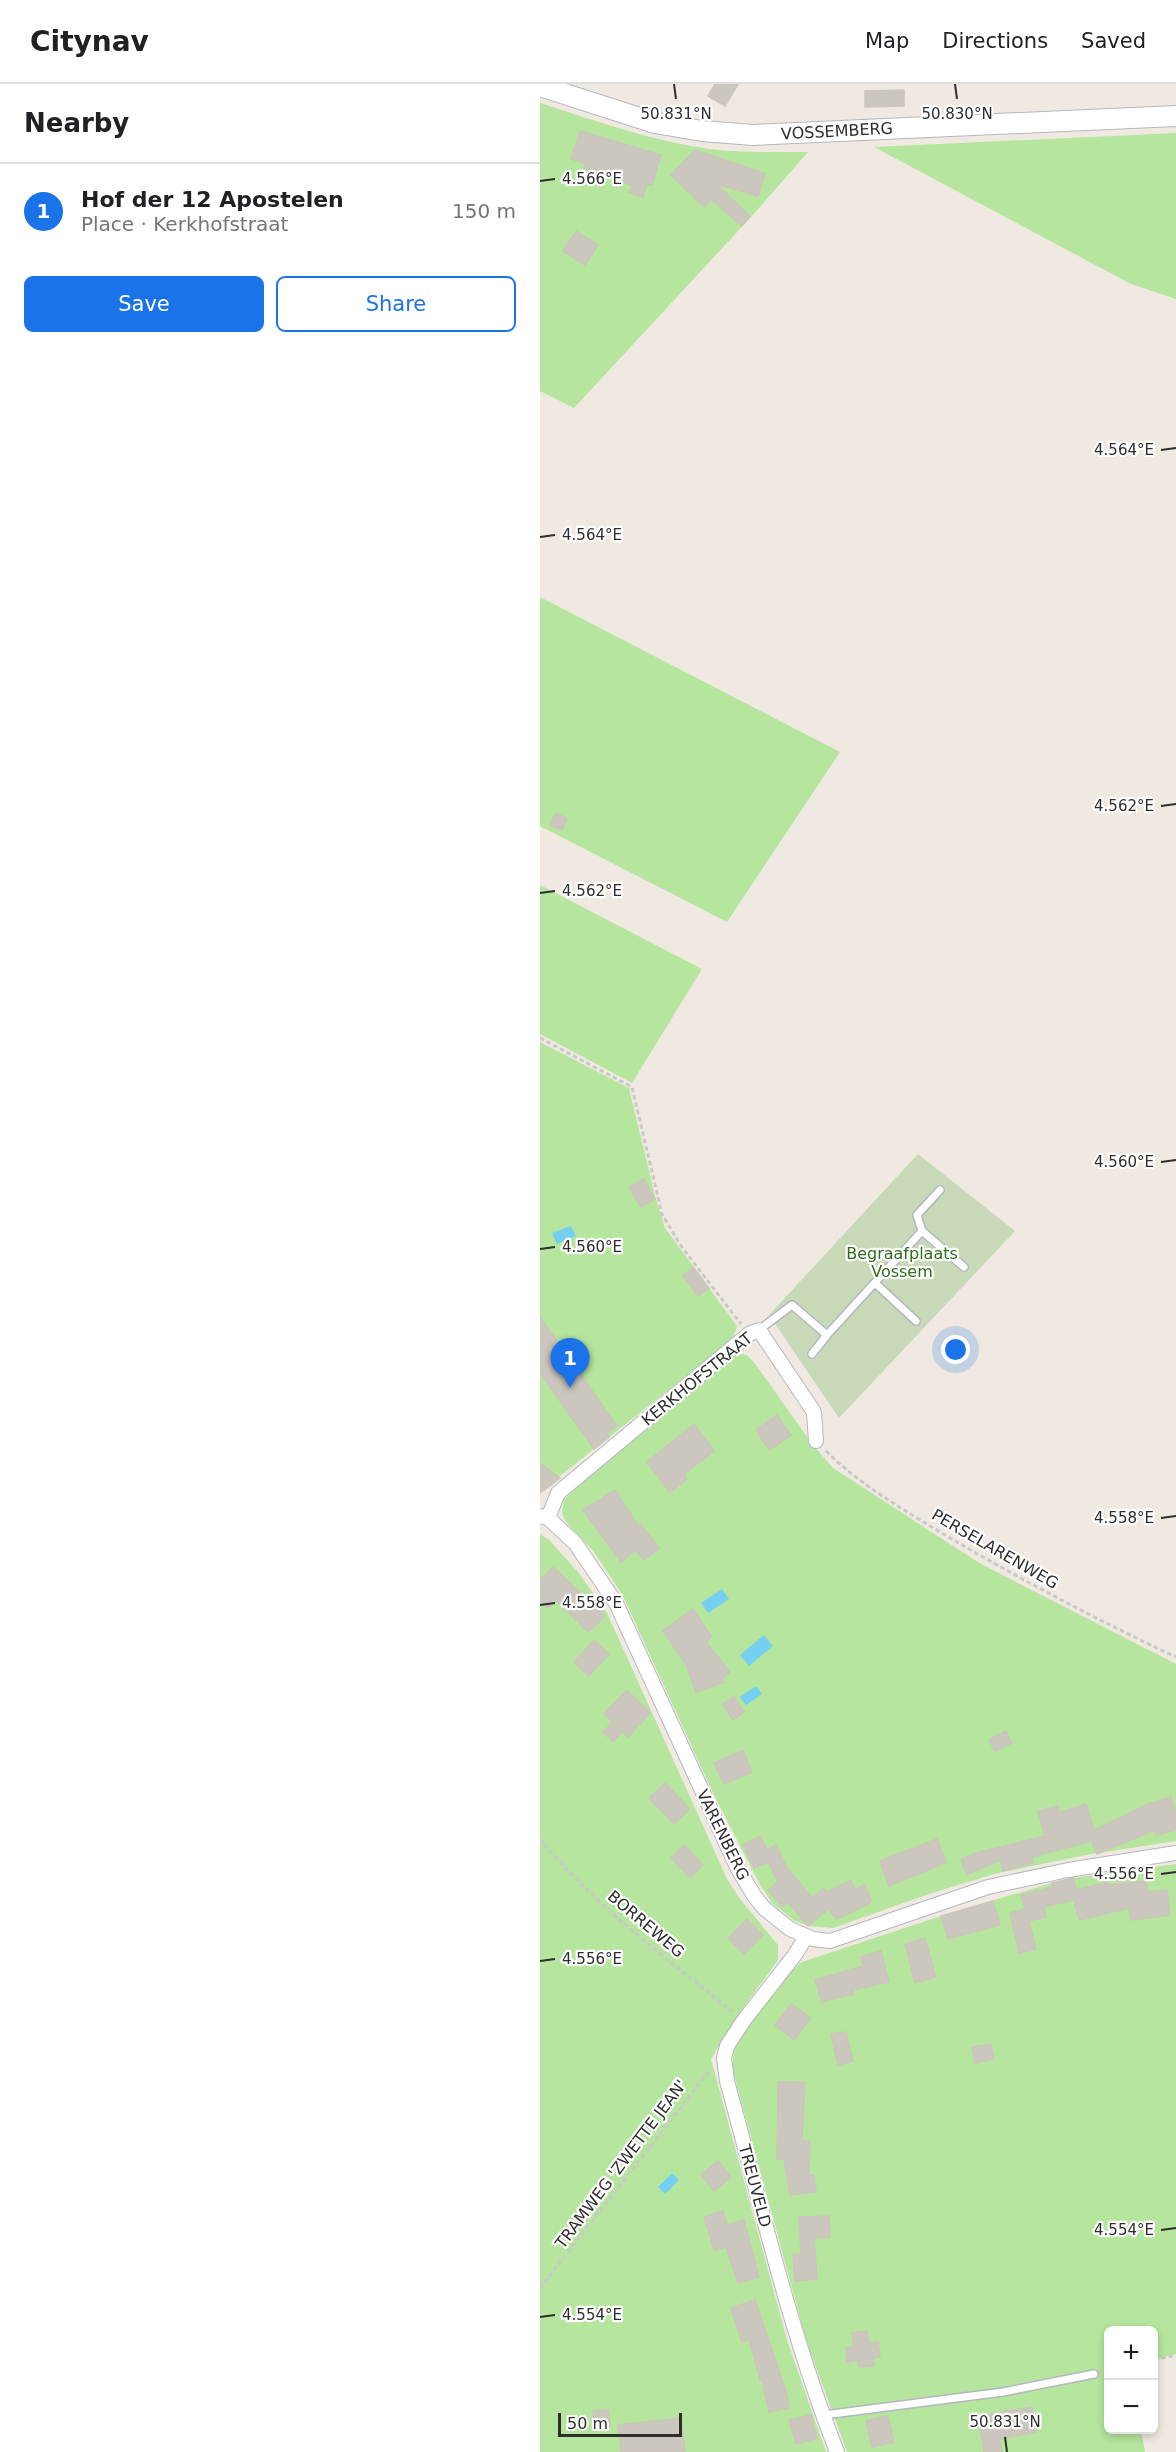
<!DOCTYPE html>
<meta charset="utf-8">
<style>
:root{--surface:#fff;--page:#f2f2f2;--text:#202124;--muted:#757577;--line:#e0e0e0;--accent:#1a73e8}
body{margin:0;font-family:"DejaVu Sans",sans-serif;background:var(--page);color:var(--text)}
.controls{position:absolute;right:18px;bottom:18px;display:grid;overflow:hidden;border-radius:9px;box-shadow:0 3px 9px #0003}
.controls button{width:54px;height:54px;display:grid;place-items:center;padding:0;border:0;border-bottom:2px solid var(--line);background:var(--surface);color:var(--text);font:30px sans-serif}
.scale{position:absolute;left:18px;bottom:15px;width:124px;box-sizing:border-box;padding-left:6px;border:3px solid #2e2e2e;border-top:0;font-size:16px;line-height:21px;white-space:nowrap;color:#2e2e2e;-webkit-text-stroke:4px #fff;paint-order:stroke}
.you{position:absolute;left:416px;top:1266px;width:21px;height:21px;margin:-15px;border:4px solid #fff;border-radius:50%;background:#1a73e8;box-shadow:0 0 0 9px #1a73e833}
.badge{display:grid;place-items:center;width:39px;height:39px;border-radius:50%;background:var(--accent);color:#fff;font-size:20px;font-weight:700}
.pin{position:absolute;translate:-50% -50px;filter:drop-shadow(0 2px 3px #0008)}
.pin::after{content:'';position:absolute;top:32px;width:21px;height:18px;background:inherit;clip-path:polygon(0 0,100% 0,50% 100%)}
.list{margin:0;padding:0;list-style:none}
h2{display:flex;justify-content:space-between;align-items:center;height:78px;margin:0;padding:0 24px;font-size:26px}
h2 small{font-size:20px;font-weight:400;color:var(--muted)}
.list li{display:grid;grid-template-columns:39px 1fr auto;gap:18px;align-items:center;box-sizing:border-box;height:96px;padding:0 24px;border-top:2px solid var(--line)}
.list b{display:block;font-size:22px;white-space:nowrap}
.list p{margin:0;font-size:20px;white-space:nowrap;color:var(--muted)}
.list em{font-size:20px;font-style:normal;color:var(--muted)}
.actions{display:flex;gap:12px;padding:18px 24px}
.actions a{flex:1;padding:14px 0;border:2px solid var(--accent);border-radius:9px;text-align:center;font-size:21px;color:var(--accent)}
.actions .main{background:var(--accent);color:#fff}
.map{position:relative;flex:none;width:636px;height:2368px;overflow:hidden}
header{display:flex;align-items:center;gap:36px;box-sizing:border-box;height:84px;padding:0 30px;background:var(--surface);border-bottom:2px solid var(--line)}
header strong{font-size:28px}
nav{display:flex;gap:33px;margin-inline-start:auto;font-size:21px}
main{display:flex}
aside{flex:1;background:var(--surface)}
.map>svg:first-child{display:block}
.green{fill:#b6e59e}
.cemetery{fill:#c8d9b8}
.water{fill:#75cff0}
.building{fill:#cbc7bf;stroke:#cbc5ba;stroke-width:1.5}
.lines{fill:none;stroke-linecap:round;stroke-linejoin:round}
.lane-casing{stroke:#b4b7c1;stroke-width:10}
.street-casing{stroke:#b4b7c1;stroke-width:16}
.secondary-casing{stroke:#b4b7c1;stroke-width:22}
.path{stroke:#c9c9c9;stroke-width:3;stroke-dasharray:4.5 3;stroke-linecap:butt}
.lane{stroke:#fff;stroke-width:7}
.street{stroke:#fff;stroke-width:14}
.secondary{stroke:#fff;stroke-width:20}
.ticks{fill:none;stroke:#2e2e2e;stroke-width:2}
.labels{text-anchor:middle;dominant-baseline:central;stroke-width:4.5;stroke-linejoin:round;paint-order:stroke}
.street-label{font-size:16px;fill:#2e2e2e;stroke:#fff}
.park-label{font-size:16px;fill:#2c6e1b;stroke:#fff}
.ticks-label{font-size:15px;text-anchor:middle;fill:#2e2e2e;stroke:#fff;stroke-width:4.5;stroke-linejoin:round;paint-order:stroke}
</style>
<header>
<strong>Citynav</strong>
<nav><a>Map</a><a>Directions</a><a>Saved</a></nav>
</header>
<main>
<aside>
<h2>Nearby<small></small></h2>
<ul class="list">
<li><span class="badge">1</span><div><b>Hof der 12 Apostelen</b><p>Place · Kerkhofstraat</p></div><em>150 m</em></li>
</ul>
<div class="actions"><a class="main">Save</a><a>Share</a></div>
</aside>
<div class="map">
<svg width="636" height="2368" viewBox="0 0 636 2368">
<rect width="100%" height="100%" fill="#efe9e1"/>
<!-- green -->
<path class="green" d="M0,19c56,18 112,38 170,46 32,4 65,3 98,3l-57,65 -177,191 -34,-17z
M636,49v166l-45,-15 -257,-137z
M0,513l300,155 -113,170 -187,-96z
M0,801l162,84 -70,114 -92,-49z
M0,958l89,46 26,108 10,32 72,98 -4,13 -177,140 -16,-10z
M202,1270l5,1 9,10 56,79 21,24 148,96 195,100v177l-90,14 -92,19 -68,21 -93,33 -25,-2 -13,-5 -23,-18 -13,-20 -45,-88 -92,-201 -28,-42 -28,-30 -4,-9 2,-13 28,-28 141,-116z
M0,1450l9,6 29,32 29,41 120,266 13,20 38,46v15l-38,52 -29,47 76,281 39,112h-286z
M636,1780v490l-22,6v-30h-46v100h33l4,22h-298l-40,-109 -73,-268c-2,-10 -2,-22 3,-32 9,-17 50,-70 65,-81l139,-46 111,-33 21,-5z"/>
<!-- cemetery -->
<path class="cemetery" d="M378,1070l97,77 -176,187 -70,-103z"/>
<!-- water -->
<path class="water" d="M31,1142l5,10 -19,8 -5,-11z
M182,1505l7,10 -21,14 -7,-10z
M224,1551l9,11 -24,20 -9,-11z
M216,1602l6,8 -16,11 -6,-8z
M132,2089l7,7 -14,14 -7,-7z"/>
<!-- building -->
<path class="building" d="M175,0h23l-13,22 -17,-10z
M364,6v16l-39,1v-16z
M40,47l81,24 -9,30 -5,-1 -4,13 -14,-5 4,-6 -11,-4v-2l-38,-12 1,-5 -14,-4z
M155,66l70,24 -7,22 -42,-12 34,32 -8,10 -31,-27 -7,8 -33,-32z
M36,147l22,14 -13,20 -22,-14z
M16,729l11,6 -5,11 -12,-5z
M104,1095l11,20 -14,8 -12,-20z
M153,1183l16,21 -11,8 -15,-20z
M0,1233l77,109 -11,7 3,4 -15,12 -54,-76z
M237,1331l14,20 -22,15 -13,-20z
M154,1340l20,27 -30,23 3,5 -17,13 -23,-30z
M0,1379l20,15 -20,15z
M75,1406l23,36 2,-2 20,24 -16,12 -8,-10 -15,12 -38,-52z
M13,1483l52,49 -17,16 -32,-32 -8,8 -8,-8v-20z
M153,1525l19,28 -6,5 24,30 -8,7 2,3 -28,10 -10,-28 -23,-33z
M54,1556l15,14 -20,22 -15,-14z
M87,1606l23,23 -22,24 -6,-5 -9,10 -10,-10 10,-10 -9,-8z
M194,1613l10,15 -11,8 -10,-16z
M466,1647l6,12 -17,8 -6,-11z
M203,1666l9,22 -28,12 -10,-21z
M125,1699l25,26 -16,15 -25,-26z
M631,1713l5,18v15l-19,5 -2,-5 -58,24 -6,-13 -59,16 1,6 -30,8 -3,-11 -33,15 -6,-15 15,-7 69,-17 -7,-25 20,-5 1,7 27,-9 8,26 54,-26z
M220,1752l7,14 9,-5 11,23 25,30 12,-10 3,4 24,-12 4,10 9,-5 8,17 -35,17 -9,-10 -20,17 -20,-24 -6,5 -14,-17 10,-8 -10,-20 -14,6 -11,-23z
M397,1755l10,23 -58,24 -9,-25z
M144,1761l19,20 -13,13 -19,-20z
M533,1794l3,12 32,-8v3l38,-4 2,11 19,-2 3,25 -39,5 -2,-12 -50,12 -5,-20 -30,7 2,10 -17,4 7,28 -17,4 -9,-40 15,-4 -4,-14 32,-8 -1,-4z
M453,1817l7,24 -52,14 -7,-23z
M207,1835l16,16 -19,19 -16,-16z
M385,1854l11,39 -21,6 -10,-39z
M341,1867l8,31 -36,8 1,4 -30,7 -2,2 -7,-23 48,-14 -2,-9z
M251,1920l20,14 -17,22 -19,-15z
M306,1948l7,29 -15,4 -7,-31z
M451,1960l3,15 -19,4 -3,-16z
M238,1998h27l-3,59h8l-1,34h5l2,17 -26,3 -6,-36h-7z
M178,2077l13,16 -17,14 -13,-16z
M183,2127l4,14 17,-5 15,57 -21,6 -12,-36 -12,3 -10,-33z
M289,2132l1,21 -16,1 3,41 -22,2 -2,-26 8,-1 -2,-37z
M215,2216l31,91 3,17 -20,4 -7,-33 -2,1 -11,-40 -7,2 -11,-34z
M327,2247l2,12 9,-1 2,15 -7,1 1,8 -15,1 -1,-7 -11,2 -1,-14 8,-1 -2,-14z
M492,2323l4,25 -36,7 2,13h-18l-6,-36z
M68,2326l2,16 -15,1 -2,-16z
M271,2331l6,23 -21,6 -7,-24z
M348,2332l6,26 -22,5 -6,-26z
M141,2334l4,34h-64l-3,-27z"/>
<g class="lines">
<!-- lane casing -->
<g class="lane-casing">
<path id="lane" d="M382,1147l-5,-16 23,-25
M335,1199l41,38
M219,1246l33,-25 35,30 95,-104 42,36
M272,1270l15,-19
M284,2331l179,-23 91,-18"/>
</g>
<!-- street casing -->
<g class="street-casing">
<path id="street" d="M0,1432l8,2 27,25 41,60 122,266 17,28 10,12 25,20 23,10 17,2 158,-54 80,-17 108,-17
M8,1434l10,-25 191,-159 10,-4 55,82 2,29
M266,1853l-12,19 -50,64 -17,26 -3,12 3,23c34,124 63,251 110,371"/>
</g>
<!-- secondary casing -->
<g class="secondary-casing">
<path id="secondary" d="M0,2l115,37 47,8 51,4 423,-19"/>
</g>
<!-- path -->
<path class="path" d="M0,954l92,49 30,127 19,32 60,78
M286,1367c34,34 78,59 119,84 75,44 152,85 231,122
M0,1755c55,67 126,119 193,173
M0,2204l170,-218
M614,2276l22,-5"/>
<!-- lane -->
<use href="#lane" class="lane"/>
<!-- street -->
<use href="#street" class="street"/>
<!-- secondary -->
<use href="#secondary" class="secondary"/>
</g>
<!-- ticks -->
<path class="ticks" d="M134,0l2,15M415,0l2,15M0,97l15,-2M621,366l15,-2M0,453l15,-2M621,722l15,-2M0,809l15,-2M621,1078l15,-2M0,1165l15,-2M621,1434l15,-2M0,1521l15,-2M621,1790l15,-2M0,1877l15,-2M621,2146l15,-2M0,2233l15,-2M465,2353l2,15"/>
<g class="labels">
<!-- street labels -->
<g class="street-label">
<text transform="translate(297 47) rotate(-3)">VOSSEMBERG</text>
<text transform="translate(157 1295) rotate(-39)">KERKHOFSTRAAT</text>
<text transform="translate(455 1465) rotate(30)">PERSELARENWEG</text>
<text transform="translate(183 1751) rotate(64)">VARENBERG</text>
<text transform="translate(106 1840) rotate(40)">BORREWEG</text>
<text transform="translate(81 2080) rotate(-53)">TRAMWEG 'ZWETTE JEAN'</text>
<text transform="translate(215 2102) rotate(75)">TREUVELD</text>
</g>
<!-- park labels -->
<g class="park-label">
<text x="362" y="1169">Begraafplaats<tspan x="362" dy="18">Vossem</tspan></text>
</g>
</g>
<g class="ticks-label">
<text x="136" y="35">50.831°N</text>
<text x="417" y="35">50.830°N</text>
<text x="52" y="100">4.566°E</text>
<text x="584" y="371">4.564°E</text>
<text x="52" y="456">4.564°E</text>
<text x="584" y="727">4.562°E</text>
<text x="52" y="812">4.562°E</text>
<text x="584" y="1083">4.560°E</text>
<text x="52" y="1168">4.560°E</text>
<text x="584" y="1439">4.558°E</text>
<text x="52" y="1524">4.558°E</text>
<text x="584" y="1795">4.556°E</text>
<text x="52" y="1880">4.556°E</text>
<text x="584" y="2151">4.554°E</text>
<text x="52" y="2236">4.554°E</text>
<text x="465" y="2343">50.831°N</text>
</g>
</svg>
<div class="controls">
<button>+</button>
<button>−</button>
</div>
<div class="scale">50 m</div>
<div class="you"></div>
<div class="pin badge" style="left:30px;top:1304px">1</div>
</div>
</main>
